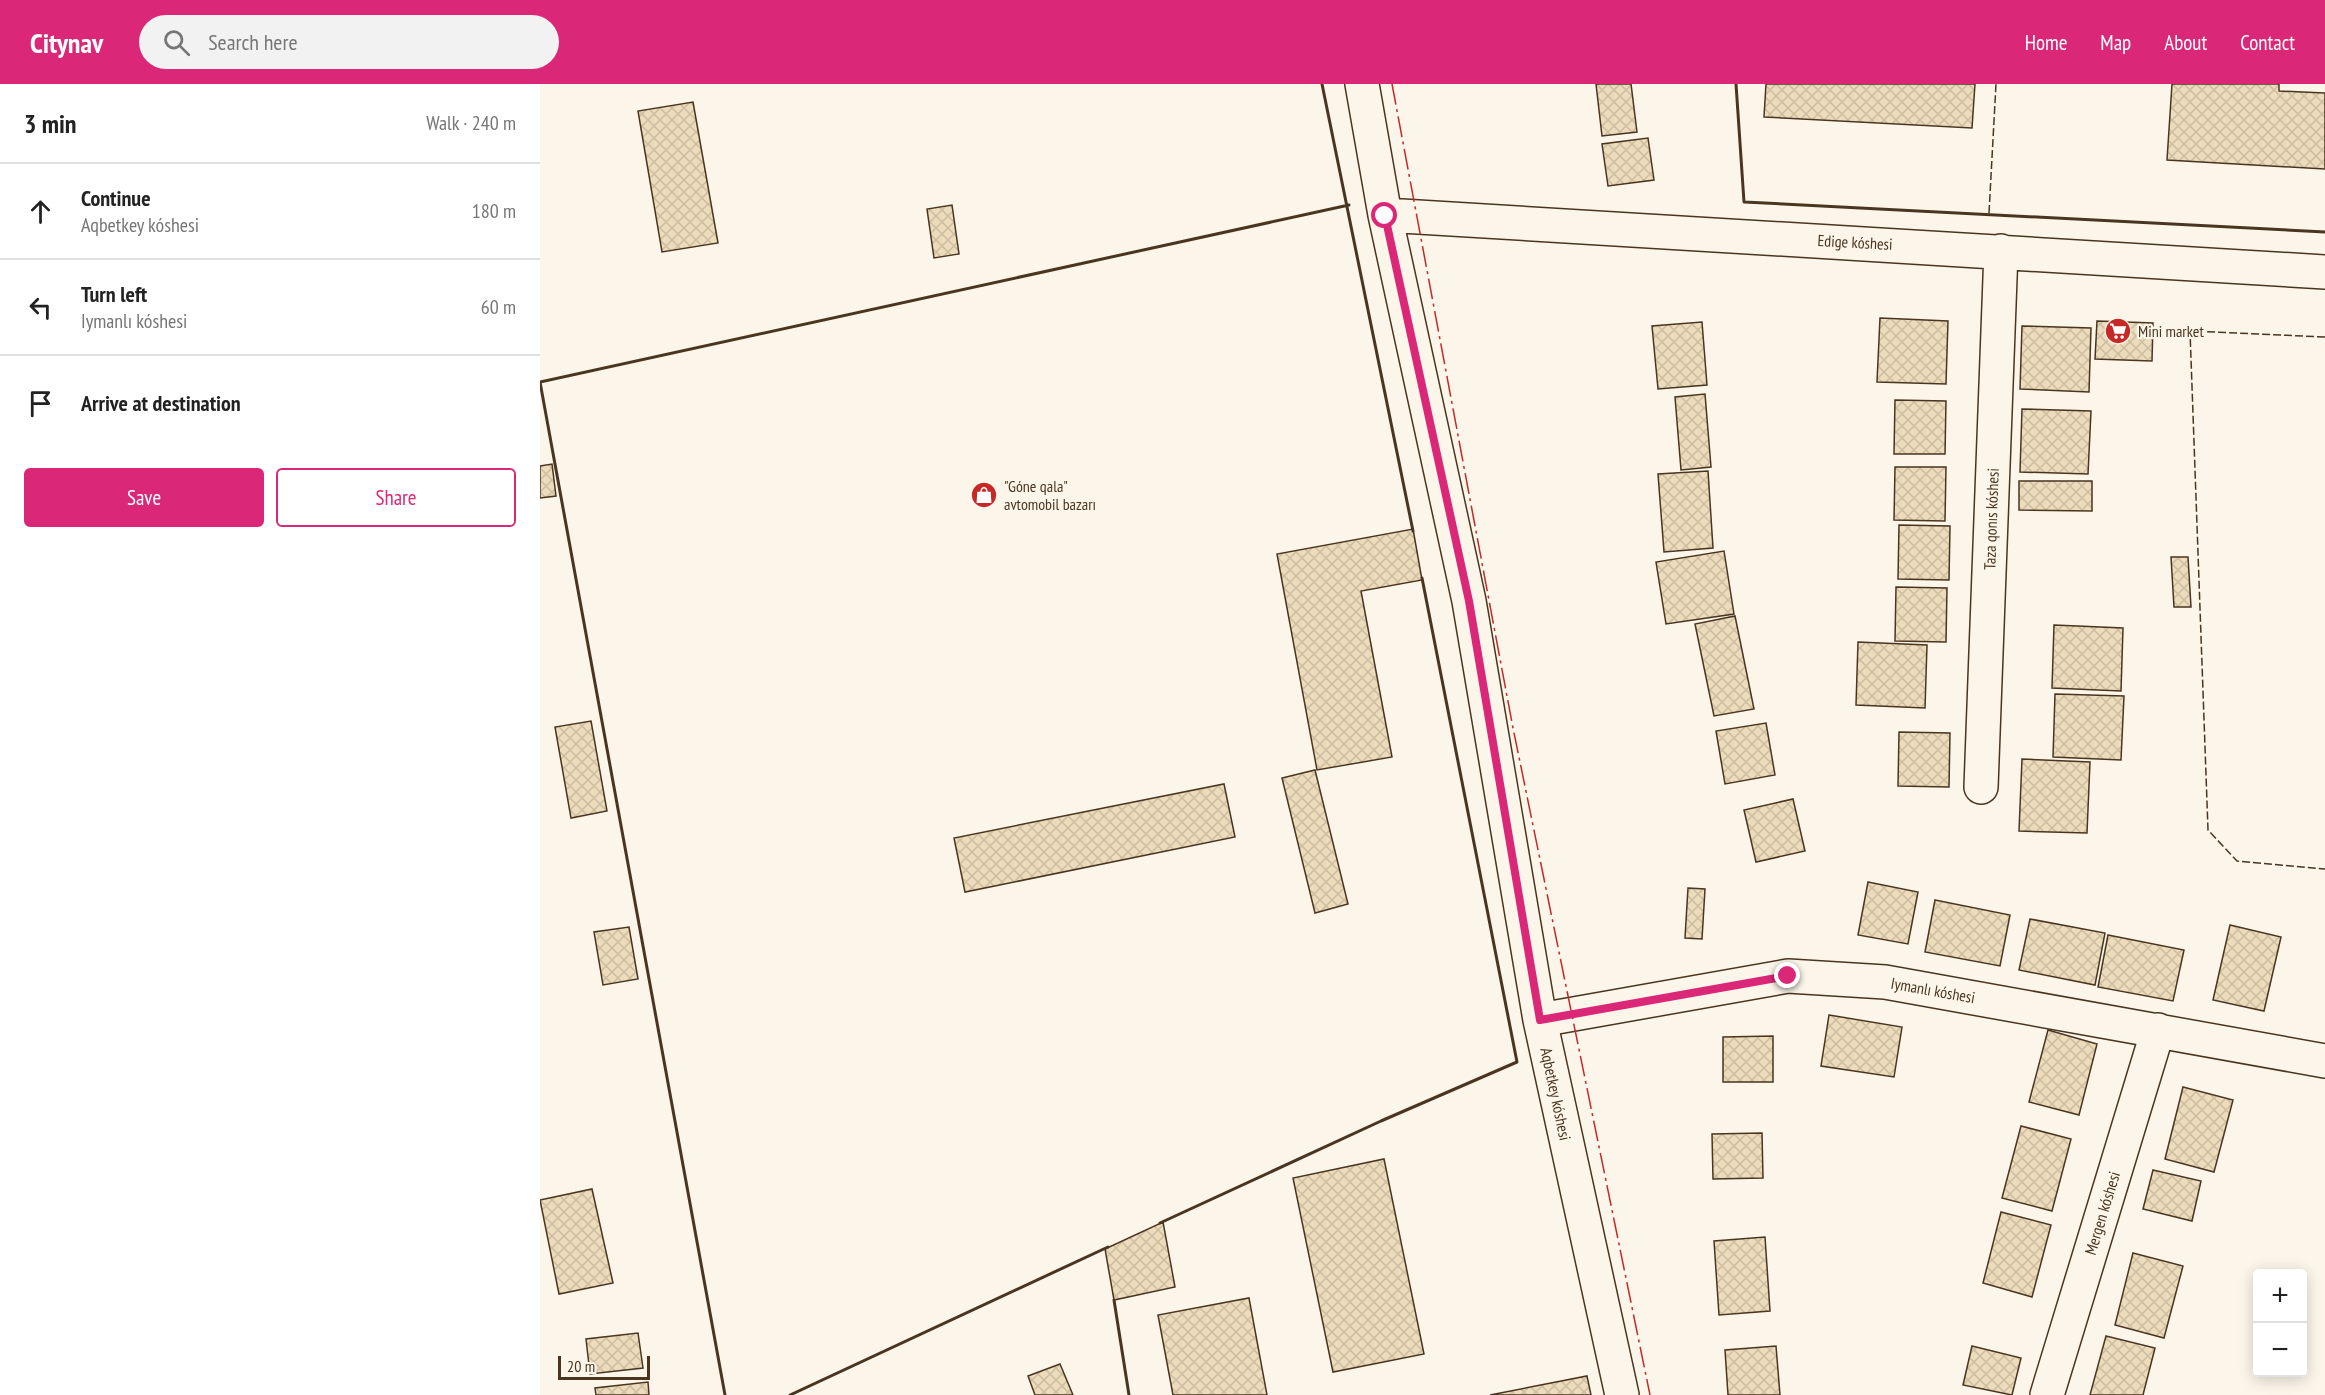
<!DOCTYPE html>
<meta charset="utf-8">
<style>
:root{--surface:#fff;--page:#f2f2f2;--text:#222;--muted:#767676;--line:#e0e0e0;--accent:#db2777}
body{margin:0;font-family:"PT Sans Narrow",sans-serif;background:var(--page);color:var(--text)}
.controls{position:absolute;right:18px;bottom:18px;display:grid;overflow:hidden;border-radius:6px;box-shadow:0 3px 15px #0003}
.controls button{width:54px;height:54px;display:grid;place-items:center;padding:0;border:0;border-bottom:2px solid var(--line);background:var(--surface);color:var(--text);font:30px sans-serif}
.scale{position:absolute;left:18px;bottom:15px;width:92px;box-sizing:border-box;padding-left:6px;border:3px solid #4a3520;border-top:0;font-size:16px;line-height:21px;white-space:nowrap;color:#4a3520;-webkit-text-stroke:4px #fbf6e9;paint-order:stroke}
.stop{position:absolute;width:18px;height:18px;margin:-14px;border:4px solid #db2777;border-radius:50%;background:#fff}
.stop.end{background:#db2777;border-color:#fff;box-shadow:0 2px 6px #0008}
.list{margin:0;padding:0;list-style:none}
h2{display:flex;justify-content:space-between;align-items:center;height:78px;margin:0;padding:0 24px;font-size:26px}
h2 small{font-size:20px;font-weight:400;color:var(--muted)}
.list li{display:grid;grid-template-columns:39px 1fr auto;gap:18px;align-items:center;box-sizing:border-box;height:96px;padding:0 24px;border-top:2px solid var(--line)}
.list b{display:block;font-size:22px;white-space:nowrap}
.list p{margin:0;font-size:20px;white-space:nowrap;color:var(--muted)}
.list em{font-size:20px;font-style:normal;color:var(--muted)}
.actions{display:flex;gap:12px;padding:18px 24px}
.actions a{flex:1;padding:14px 0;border:2px solid var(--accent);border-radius:6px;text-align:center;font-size:21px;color:var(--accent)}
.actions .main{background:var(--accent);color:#fff}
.icon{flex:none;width:33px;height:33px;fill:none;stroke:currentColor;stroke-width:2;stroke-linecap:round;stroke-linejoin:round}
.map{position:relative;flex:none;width:1785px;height:1311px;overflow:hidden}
header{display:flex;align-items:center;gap:36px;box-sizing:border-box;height:84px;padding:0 30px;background:var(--accent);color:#fff}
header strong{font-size:28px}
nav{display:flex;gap:33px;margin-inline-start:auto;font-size:21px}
.search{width:420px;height:54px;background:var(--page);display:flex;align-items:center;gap:15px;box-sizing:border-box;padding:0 21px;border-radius:33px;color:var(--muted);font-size:22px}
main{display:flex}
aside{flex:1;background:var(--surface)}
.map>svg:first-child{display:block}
.building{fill:url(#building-cross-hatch);stroke:#4a3520;stroke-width:1.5}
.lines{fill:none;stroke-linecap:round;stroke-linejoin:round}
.minor-casing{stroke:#4a3520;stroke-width:36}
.minor{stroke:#fbf6e9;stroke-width:33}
.fence{stroke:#4a3520;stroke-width:1.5;stroke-dasharray:8 3;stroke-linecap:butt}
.wall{stroke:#4a3520;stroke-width:3}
.power{stroke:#c62828;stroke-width:1.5;stroke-dasharray:21 4.5 3 4.5;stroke-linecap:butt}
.route{stroke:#db2777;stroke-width:8}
.labels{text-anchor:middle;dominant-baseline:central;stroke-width:4.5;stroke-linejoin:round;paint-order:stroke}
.street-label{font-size:16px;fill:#4a3520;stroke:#fbf6e9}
.poi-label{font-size:16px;fill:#4a3520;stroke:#fbf6e9;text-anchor:start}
</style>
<header>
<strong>Citynav</strong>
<div class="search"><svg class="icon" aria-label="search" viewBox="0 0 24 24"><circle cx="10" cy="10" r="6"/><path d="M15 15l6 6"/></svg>Search here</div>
<nav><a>Home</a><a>Map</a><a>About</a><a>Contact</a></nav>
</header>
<main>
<aside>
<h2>3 min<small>Walk · 240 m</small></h2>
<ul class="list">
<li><svg class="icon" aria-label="ahead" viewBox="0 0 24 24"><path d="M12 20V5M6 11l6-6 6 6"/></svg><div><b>Continue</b><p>Aqbetkey kóshesi</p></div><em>180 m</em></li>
<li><svg class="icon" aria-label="left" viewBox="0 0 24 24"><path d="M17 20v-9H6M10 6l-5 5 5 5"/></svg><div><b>Turn left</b><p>Iymanlı kóshesi</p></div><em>60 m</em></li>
<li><svg class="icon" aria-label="arrive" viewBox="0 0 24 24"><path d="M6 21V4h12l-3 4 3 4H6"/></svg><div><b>Arrive at destination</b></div></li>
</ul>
<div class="actions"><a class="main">Save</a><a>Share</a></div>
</aside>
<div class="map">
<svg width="1785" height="1311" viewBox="0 0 1785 1311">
<defs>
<pattern id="building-cross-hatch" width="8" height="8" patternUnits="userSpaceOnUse" patternTransform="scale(1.5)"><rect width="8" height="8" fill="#ecdcbc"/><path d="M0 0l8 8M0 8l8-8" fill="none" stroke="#ccbda1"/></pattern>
</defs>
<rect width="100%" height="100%" fill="#fbf6e9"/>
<!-- building -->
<path class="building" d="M1056,0h35l6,48 -35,4z
M1226,0h209l-3,44 -208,-11z
M1632,0h107v7l46,2v76l-158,-9z
M153,18l25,141 -56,9 -24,-141z
M1108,54l6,42 -46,6 -6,-42z
M412,121l7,49 -25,4 -7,-49z
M1340,234l68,3 -2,63 -69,-2z
M1557,237l56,2 -1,38 -57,-2z
M1162,238l5,63 -49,4 -6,-63z
M1482,242l69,2 -2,64 -69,-3z
M1165,310l6,73 -30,3 -6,-73z
M1355,316l51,1 -1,53h-51z
M1482,325l69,2 -3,63 -68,-2z
M12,380l4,32 -16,2v-32z
M1355,383h51l-1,54 -51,-1z
M1168,387l5,77 -49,4 -6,-78z
M1479,397h73v30l-73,-1z
M1359,441l51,1 -1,54 -51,-1z
M873,445l9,51 -61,11 31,166 -75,13 -40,-216z
M1184,467l10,63 -68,10 -10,-62z
M1631,473h17l3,50h-17z
M1356,503l51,1 -1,54 -51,-1z
M1195,532l19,93 -40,7 -19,-92z
M1514,541l69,3 -2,63 -69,-3z
M1318,558l69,3 -2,63 -69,-3z
M1515,610l69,2 -3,64 -68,-3z
M51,637l16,90 -36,7 -16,-91z
M1226,639l9,52 -50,9 -9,-53z
M1359,648l51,1 -1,54 -51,-1z
M1482,675l68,3 -3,71 -68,-2z
M775,686l33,134 -33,9 -33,-135z
M684,700l11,53 -270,55 -11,-54z
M1253,715l12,52 -49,11 -12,-52z
M1328,798l50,10 -10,52 -50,-9z
M1148,804l17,1 -3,50 -17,-1z
M1395,816l75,15 -10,51 -75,-14z
M1490,835l75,14 -10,52 -76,-15z
M1690,841l51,12 -17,74 -51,-11z
M89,843l9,52 -35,6 -9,-53z
M1568,851l76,15 -11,51 -75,-14z
M1289,931l73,12 -8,50 -73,-11z
M1508,946l49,14 -18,71 -50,-13z
M1233,952v46h-50v-45z
M1643,1003l50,13 -19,72 -49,-13z
M1481,1042l50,13 -19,72 -50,-13z
M1222,1049l1,45 -50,1 -1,-45z
M844,1075l40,195 -91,18 -40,-194z
M1613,1086l48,11 -9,40 -49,-12z
M52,1105l21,94 -54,11 -19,-94z
M1461,1128l50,13 -19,72 -49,-14z
M623,1138l12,65 -61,13 -9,-51z
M1225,1153l5,74 -51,4 -5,-74z
M1593,1169l50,13 -19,72 -49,-13z
M709,1214l18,97h-94l-15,-80z
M98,1249l5,35 -53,6 -4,-35z
M1566,1252l49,12 -12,47h-53z
M1236,1262l4,49h-52l-3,-45z
M1432,1262l49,12 -9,37 -49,-10z
M520,1280l13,31h-38l-7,-19z
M1047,1292l4,19h-101z
M108,1298l1,13h-53l-1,-7z"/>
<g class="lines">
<!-- minor casing -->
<g class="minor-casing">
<path id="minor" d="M822,0l23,131 84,386 71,419 82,375
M845,131l940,57
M1441,703l20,-536
M1000,936l248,-44 97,6 440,79
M1507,1311l111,-365"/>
</g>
<!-- minor -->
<use href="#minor" class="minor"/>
<!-- fence -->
<path class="fence" d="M1449,129l7,-129
M1785,253l-135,-6 18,499 29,31 88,8"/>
<!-- wall -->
<path class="wall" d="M782,0l91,447
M1196,0l8,118 581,30
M0,298l185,1013
M0,298l809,-177
M620,1139l221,-102 136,-59 -95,-484
M574,1216l15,95
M250,1311l318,-148"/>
<!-- power -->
<path class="power" d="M852,0l121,644 137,667"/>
</g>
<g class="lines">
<!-- route -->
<path class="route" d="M845,132l84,385 71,419 248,-44"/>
</g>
<!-- icons -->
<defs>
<g id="supermarket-disc" transform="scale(1.35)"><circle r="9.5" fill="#c62828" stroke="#fbf6e9"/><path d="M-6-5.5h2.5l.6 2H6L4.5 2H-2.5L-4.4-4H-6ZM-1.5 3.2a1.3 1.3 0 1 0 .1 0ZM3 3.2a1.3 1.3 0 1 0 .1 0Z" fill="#fff"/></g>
<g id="shop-disc" transform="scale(1.35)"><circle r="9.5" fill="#c62828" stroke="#fbf6e9"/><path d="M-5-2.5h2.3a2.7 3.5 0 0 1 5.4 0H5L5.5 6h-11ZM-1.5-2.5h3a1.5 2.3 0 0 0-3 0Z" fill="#fff"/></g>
</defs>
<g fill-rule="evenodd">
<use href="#supermarket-disc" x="1578" y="247"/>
<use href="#shop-disc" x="444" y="411"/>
</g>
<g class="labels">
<!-- street labels -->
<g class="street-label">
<text transform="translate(1315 158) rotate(3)">Edige kóshesi</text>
<text transform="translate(1451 435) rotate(-88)">Taza qonıs kóshesi</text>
<text transform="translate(1393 906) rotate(10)">Iymanlı kóshesi</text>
<text transform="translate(1016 1010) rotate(78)">Aqbetkey kóshesi</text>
<text transform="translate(1562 1129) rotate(-73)">Mergen kóshesi</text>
</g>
<!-- poi labels -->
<g class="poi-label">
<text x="1598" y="247">Mini market</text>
<text x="464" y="402">"Góne qala"<tspan x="464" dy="18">avtomobil bazarı</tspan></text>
</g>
</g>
</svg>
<div class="controls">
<button>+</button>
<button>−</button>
</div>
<div class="scale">20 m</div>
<div class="stop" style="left:845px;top:132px"></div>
<div class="stop end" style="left:1248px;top:892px"></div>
</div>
</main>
